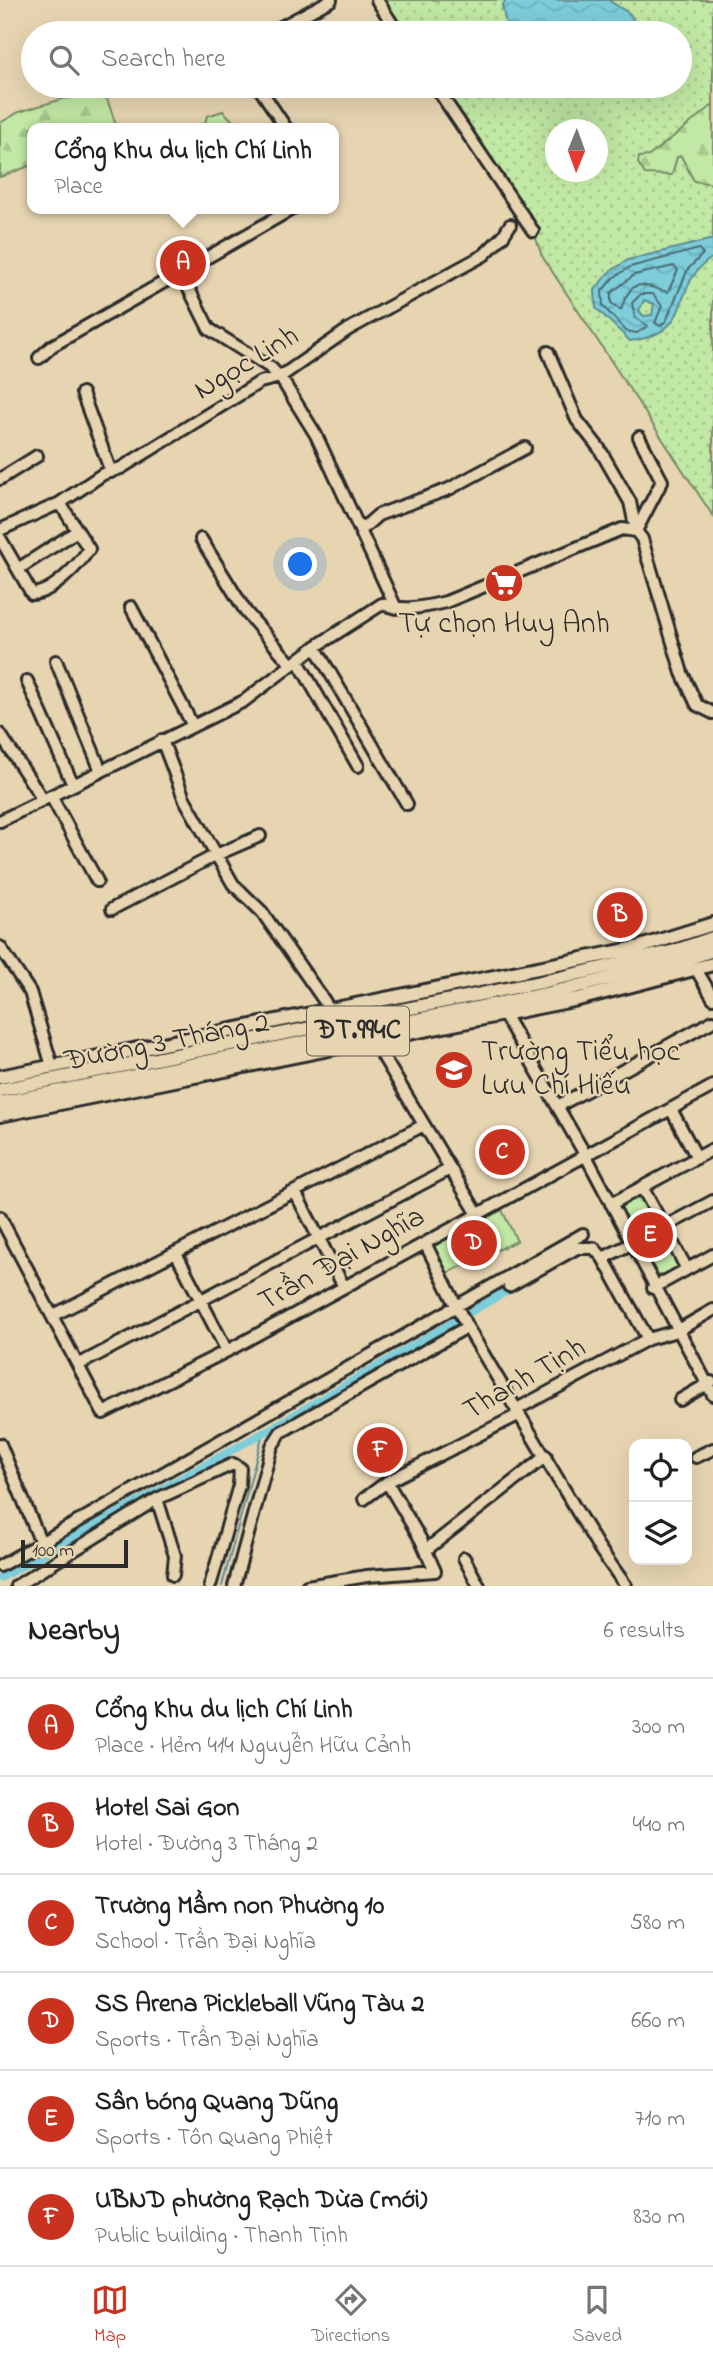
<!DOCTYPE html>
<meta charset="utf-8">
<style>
:root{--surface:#fff;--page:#f2f2f2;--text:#222;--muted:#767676;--line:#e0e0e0;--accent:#c8321e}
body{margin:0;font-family:"Indie Flower",sans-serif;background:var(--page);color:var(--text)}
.controls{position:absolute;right:21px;bottom:21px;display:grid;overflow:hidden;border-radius:14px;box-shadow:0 7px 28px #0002}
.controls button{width:63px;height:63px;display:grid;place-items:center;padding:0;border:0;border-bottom:2px solid var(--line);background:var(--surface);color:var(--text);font:35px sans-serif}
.compass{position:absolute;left:545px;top:119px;width:63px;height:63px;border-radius:50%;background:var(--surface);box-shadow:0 7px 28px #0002;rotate:181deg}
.scale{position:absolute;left:21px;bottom:18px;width:107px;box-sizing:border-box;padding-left:7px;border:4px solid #2b2b2b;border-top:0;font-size:19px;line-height:24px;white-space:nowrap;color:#2b2b2b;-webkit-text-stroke:5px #e7d5b2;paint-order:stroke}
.you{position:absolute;left:301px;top:565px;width:24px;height:24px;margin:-18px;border:5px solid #fff;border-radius:50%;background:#1a73e8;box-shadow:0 0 0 10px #1a73e833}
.badge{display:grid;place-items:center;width:46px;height:46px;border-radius:50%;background:var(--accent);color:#fff;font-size:23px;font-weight:700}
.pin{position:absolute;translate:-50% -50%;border:4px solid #fff;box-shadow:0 2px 7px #0006}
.popup{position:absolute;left:27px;top:123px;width:312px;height:91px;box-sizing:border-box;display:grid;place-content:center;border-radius:14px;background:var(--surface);filter:drop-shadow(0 2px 5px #0005);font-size:23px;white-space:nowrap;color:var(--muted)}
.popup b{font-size:26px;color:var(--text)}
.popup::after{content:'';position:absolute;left:50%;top:100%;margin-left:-14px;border:14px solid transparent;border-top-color:var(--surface)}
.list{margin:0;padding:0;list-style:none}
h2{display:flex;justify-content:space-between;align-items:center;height:91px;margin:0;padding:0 28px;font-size:30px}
h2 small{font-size:23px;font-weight:400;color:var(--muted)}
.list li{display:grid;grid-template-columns:46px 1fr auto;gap:21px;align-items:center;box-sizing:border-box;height:98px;padding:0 28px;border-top:2px solid var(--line)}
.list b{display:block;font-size:26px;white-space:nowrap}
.list p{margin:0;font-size:23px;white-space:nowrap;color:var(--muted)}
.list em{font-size:23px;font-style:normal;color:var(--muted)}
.icon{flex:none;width:38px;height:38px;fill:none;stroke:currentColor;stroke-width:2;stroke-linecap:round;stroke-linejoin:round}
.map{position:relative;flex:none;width:713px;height:1586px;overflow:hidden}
.search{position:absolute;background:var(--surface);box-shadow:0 7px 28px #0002;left:21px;right:21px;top:21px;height:77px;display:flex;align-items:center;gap:18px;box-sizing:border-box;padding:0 24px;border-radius:38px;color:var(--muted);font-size:26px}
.sheet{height:679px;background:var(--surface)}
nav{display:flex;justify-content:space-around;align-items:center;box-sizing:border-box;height:98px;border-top:2px solid var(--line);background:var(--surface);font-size:19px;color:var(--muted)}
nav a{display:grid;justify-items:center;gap:4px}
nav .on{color:var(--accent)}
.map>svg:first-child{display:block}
.grass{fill:url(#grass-dots);stroke:#768a68;stroke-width:2;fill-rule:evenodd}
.forest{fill:url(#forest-firs);stroke:#768a68;stroke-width:2}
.park{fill:url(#park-tufts);stroke:#768a68;stroke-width:2}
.garden{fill:#c1e8a4;stroke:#768a68;stroke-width:2}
.water{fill:url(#water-waves);stroke:#5c8c94;stroke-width:2;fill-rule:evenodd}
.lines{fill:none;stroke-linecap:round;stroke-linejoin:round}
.shore{stroke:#4c6c71;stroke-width:2}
.stream{stroke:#5c8c94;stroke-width:2}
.canal{stroke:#7dcdda;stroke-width:8}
.minor-casing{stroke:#2b2b2b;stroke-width:16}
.major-casing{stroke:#2b2b2b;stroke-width:18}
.minor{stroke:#e7d5b2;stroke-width:10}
.major{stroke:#e7d5b2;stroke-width:12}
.labels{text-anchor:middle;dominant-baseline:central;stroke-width:5;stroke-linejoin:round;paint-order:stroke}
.shield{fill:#e7d5b2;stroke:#635e54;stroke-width:2}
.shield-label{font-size:28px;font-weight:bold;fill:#2b2b2b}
.street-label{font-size:30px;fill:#2b2b2b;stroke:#e7d5b2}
.poi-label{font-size:30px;fill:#2b2b2b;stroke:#e7d5b2}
</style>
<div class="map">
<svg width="713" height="1586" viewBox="0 0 713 1586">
<defs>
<pattern id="grass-dots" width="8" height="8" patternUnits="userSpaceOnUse" patternTransform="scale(1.75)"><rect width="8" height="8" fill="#c1e8a4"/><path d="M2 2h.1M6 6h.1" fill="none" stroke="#a6c78d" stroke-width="1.8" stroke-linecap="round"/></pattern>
<pattern id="forest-firs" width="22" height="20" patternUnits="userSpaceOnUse" patternTransform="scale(1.75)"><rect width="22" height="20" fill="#c1e8a4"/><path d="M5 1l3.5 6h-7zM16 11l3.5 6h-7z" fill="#a6c78d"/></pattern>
<pattern id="park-tufts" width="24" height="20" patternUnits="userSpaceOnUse" patternTransform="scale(1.75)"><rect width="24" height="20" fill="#c1e8a4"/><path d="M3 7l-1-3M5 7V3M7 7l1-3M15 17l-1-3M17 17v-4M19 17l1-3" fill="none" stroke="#a6c78d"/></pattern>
<pattern id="water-waves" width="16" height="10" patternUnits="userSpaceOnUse" patternTransform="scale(1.75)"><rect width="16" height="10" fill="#7dcdda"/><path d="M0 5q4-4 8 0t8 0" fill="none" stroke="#6cb0bb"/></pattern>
</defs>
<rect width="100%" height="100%" fill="#e7d5b2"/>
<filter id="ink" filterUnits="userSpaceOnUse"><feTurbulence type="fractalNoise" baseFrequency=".0143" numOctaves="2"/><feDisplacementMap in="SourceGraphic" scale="14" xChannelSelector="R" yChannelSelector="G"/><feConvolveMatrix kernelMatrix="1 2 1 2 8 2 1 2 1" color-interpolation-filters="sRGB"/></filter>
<g filter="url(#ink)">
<!-- grass -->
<path class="grass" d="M378,0h335v516l-171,-260 -8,-23 -99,-147h245v-53h-280zM556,130h42v42h-42z"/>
<!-- forest -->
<path class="forest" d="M103,87l14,41h-85v37l-32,12v-54l19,-11z
M713,105v79l-19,-3 -13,-25 -4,1 -5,18 -27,-1 -7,-11 1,-6 10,-1z
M223,111l12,12 -5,5h-44l18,-2 3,-10z"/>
<!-- park -->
<path class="park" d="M638,1193l5,2 37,67 -1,6 -17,9 -4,-2 -38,-67v-6z"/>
<!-- garden -->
<path class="garden" d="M502,1210l15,31 -72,33 -14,-28z"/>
<!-- water -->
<path class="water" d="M506,0h102l22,14 10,19h-132l-6,-27z
M529,86h79l-30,5z
M713,239v18c-46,29 -14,75 -83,84l-34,-33 -1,-18 13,-17 20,-13zM644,300l10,4 -2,11 -8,1 -5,-5z"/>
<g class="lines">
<!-- shore -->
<path class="shore" d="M699,249l4,5 -15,15 -22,52 -6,5 -5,-3 7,-17 -9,-12h-12l-9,9 3,14 13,9 -11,7 -11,-2 -23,-25 -1,-15 11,-13 17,-11z
M674,266l4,4 -10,22c-26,-6 -36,-18 -47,18l-10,-7v-10l23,-18z"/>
<!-- stream -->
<path class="stream" d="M222,1586l41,-153"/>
<!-- canal -->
<path class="canal" d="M0,1578l263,-145 242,-141"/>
<!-- minor casing -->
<g class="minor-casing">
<path id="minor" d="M377,0l21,33
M270,33l61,-33
M258,86l28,42
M435,86l98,145
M180,271l29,58 62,39 11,12 34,55 80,173
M548,352l29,68 22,28 31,54 6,29 26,-50 -23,-44
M39,358l13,-12 240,-137
M82,393l29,79
M0,479l37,-23
M0,530l60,-27 43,-29 18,-6 139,-86 20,-5 69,-48 135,-74 19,-19 7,-11
M361,530l17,-15 71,-26 76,-41
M0,538l32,56c20,-1 46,-28 57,-45l-29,-46
M201,539l45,73 45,52
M18,569l59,-38
M131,607l62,119
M315,647l92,157
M56,661l45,110
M298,661l60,105
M27,681l46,104
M0,734l43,66
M162,740l22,58 49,86 29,28 63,90 3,9
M51,796l46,85
M0,821l244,-120 71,-54 67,-43c23,8 42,3 64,-2l176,-73 14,2 6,8 40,134 15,32 16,8
M112,909l104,-54 44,-19
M0,947l30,45 22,74
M696,969l17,29
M501,1009l85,147 127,239
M372,1038l105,175
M558,1106l155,-85
M671,1109l26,49
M642,1187l45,82
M295,1192l49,95
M611,1204l102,-55
M0,1217l103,196 124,-62 486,-265
M664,1227l49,-26
M425,1243l41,82 133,223 27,38
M176,1253l51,98
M603,1258l28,-14
M509,1286l68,-38h17l9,10 45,81
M653,1288l60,-33
M52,1316l372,-191
M78,1365l372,-196
M680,1400l31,-18
M0,1444l41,99
M696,1457l17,-8
M157,1499l18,57 -2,19
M364,1499l23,-17 129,-66 1,-7 131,-70 29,-8 36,-21
M426,1550l120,-94
M464,1558l15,28
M0,1566l583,-332
M16,1586l141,-87 76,-35 7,4 -1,17 -29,101
M234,1586l38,-140 9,-14 186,-105
M307,1586l60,-10 68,-5 -14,-31 -34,-58"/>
</g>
<!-- major casing -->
<g class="major-casing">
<path id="major" d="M0,1077l637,-129 76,-24
M0,1090l546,-109 129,-30 38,-13
M0,1103l546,-109 131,-32 36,-12
M0,1115l578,-116 135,-35"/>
</g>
<!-- minor -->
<use href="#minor" class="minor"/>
<!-- major -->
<use href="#major" class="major"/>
</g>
</g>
<!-- icons -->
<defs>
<g id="supermarket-disc" transform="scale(2.0125)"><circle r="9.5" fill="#c8321e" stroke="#e7d5b2"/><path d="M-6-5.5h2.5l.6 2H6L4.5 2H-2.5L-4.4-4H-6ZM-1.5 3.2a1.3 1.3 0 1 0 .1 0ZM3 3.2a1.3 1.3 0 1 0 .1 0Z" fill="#fff"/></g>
<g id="school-disc" transform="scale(2.0125)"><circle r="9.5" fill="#c8321e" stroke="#e7d5b2"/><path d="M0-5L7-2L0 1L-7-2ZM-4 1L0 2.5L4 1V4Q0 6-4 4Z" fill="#fff"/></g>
</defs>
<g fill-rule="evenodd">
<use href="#supermarket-disc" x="504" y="583"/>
<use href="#school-disc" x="454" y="1070"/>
</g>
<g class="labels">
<!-- shield labels -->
<rect class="shield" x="307" y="1006.5" width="102" height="49" rx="5"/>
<g class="shield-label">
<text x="358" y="1031">ĐT.994C</text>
</g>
<!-- street labels -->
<g class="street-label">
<text transform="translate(247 364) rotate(-31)">Ngọc Linh</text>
<text transform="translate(167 1043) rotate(-11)">Đường 3 Tháng 2</text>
<text transform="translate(342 1260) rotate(-29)">Trần Đại Nghĩa</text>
<text transform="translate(525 1380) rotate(-30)">Thanh Tịnh</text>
</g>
<!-- poi labels -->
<g class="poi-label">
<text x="504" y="625">Tự chọn Huy Anh</text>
<text x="481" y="1053" text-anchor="start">Trường Tiểu học<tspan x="481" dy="34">Lưu Chí Hiếu</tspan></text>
</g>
</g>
</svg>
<div class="controls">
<button><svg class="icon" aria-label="locate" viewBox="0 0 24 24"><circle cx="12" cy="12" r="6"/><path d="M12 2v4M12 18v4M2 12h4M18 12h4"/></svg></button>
<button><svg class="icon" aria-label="layers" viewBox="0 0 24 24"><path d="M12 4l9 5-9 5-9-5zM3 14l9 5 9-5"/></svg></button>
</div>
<svg class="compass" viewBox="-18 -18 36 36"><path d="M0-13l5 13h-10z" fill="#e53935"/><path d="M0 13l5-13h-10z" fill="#767676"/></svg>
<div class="scale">100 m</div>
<div class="you"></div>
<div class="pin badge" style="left:183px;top:263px">A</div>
<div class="popup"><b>Cổng Khu du lịch Chí Linh</b>Place</div>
<div class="pin badge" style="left:620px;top:915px">B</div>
<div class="pin badge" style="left:502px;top:1152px">C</div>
<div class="pin badge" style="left:474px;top:1243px">D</div>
<div class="pin badge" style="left:650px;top:1235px">E</div>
<div class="pin badge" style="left:380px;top:1450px">F</div>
<div class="search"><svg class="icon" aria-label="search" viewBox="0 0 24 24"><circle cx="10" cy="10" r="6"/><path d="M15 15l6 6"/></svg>Search here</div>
</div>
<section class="sheet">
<h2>Nearby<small>6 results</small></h2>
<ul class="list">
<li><span class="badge">A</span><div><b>Cổng Khu du lịch Chí Linh</b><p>Place · Hẻm 414 Nguyễn Hữu Cảnh</p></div><em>300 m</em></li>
<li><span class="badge">B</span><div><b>Hotel Sai Gon</b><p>Hotel · Đường 3 Tháng 2</p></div><em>440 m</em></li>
<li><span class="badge">C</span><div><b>Trường Mầm non Phường 10</b><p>School · Trần Đại Nghĩa</p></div><em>580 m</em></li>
<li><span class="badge">D</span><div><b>SS Arena Pickleball Vũng Tàu 2</b><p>Sports · Trần Đại Nghĩa</p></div><em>660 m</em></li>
<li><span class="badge">E</span><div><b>Sân bóng Quang Dũng</b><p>Sports · Tôn Quang Phiệt</p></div><em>710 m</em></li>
<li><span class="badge">F</span><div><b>UBND phường Rạch Dừa (mới)</b><p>Public building · Thanh Tịnh</p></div><em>830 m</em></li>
</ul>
</section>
<nav>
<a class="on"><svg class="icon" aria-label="map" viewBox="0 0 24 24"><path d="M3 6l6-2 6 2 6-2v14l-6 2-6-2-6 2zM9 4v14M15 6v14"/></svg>Map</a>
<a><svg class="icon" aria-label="directions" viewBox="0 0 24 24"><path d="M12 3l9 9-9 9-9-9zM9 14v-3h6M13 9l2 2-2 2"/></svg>Directions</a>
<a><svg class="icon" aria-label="saved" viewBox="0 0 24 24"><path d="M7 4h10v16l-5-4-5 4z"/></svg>Saved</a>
</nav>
